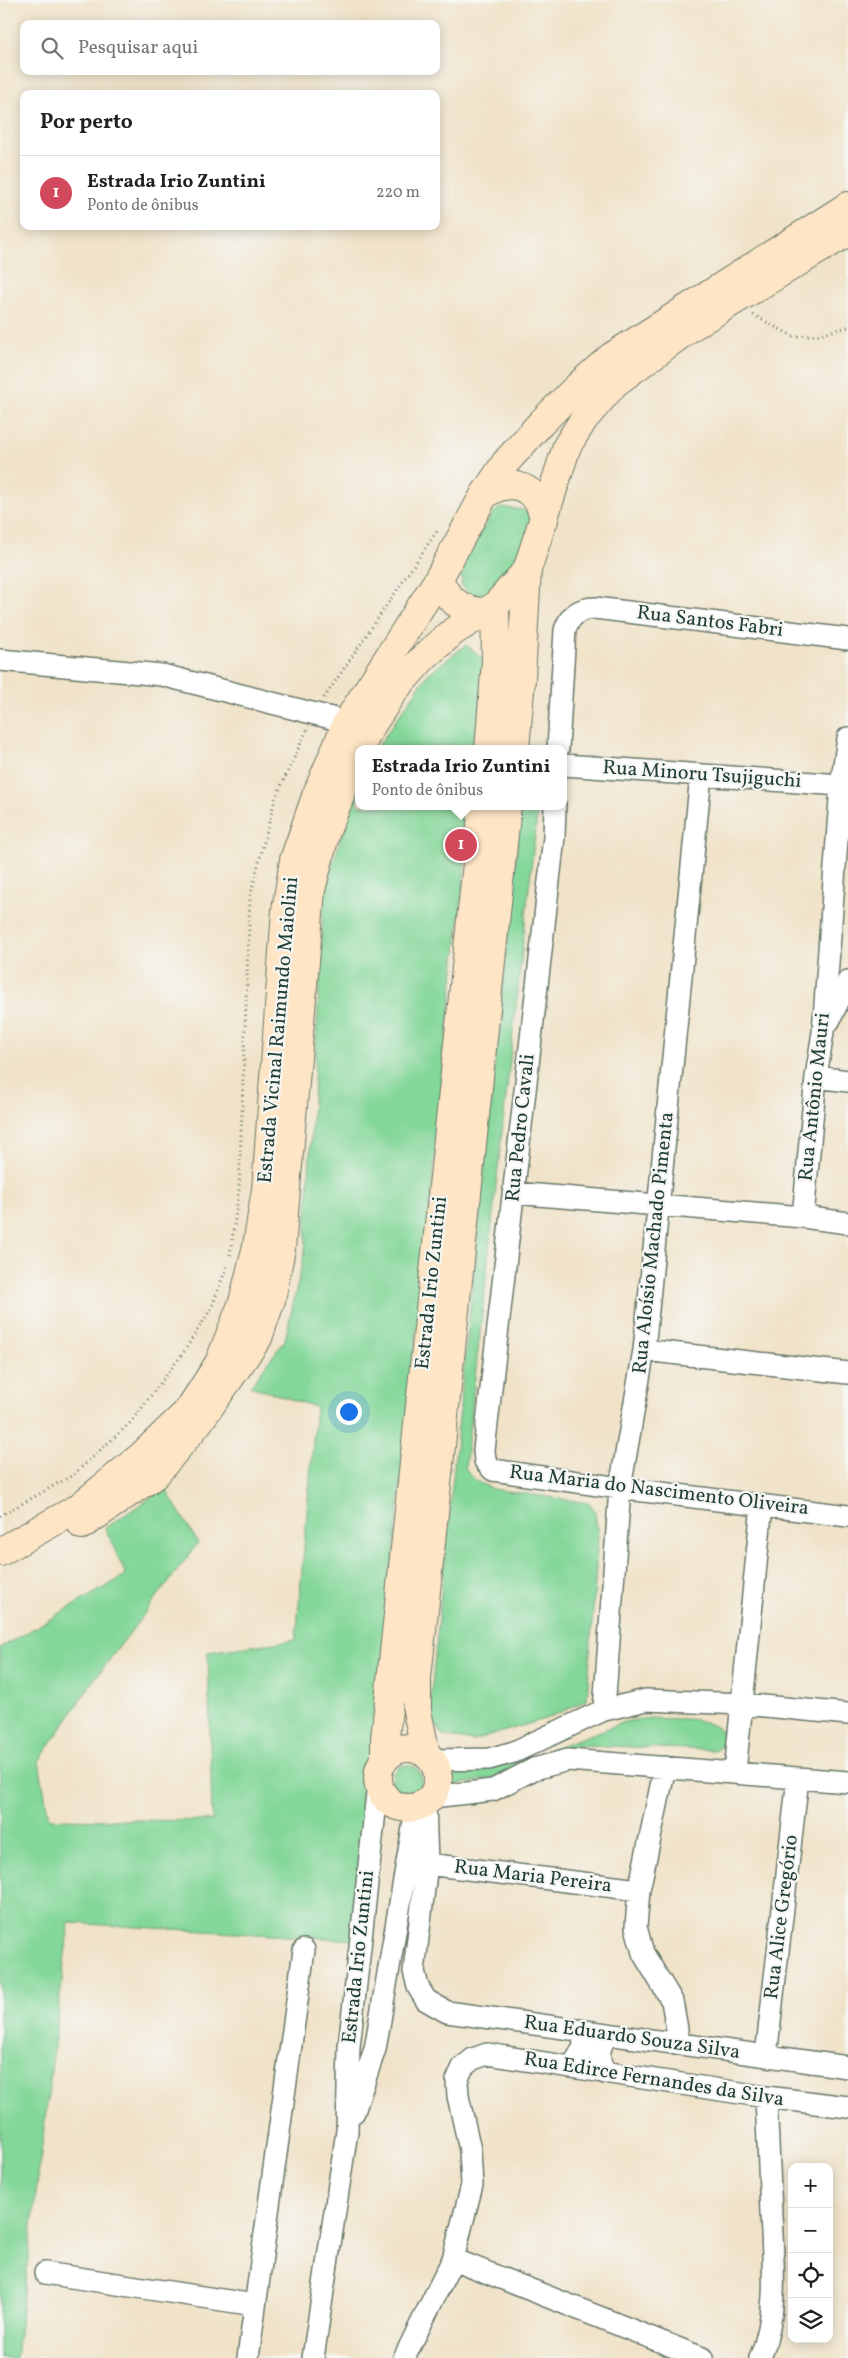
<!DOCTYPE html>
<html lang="pt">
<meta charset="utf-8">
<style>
:root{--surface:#fff;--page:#f6f6f6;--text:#202124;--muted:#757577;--line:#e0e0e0;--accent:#d1495b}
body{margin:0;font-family:Vollkorn,serif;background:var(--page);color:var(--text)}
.controls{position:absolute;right:15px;bottom:15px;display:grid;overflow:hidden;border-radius:10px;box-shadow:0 2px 12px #0003}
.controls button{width:45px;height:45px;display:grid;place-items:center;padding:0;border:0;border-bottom:1px solid var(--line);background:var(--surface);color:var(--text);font:25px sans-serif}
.you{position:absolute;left:348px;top:1411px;width:18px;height:18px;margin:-12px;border:4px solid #fff;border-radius:50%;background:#1a73e8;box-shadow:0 0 0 8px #1a73e833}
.badge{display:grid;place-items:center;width:32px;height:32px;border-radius:50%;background:var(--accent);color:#fff;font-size:16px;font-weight:700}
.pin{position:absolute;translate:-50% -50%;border:2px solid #fff;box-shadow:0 1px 5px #0006}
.popup{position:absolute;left:355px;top:745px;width:212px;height:65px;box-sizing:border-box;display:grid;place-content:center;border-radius:10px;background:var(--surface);filter:drop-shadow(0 1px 4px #0005);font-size:16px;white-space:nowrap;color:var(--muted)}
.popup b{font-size:19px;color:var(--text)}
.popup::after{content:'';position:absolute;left:50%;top:100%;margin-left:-10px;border:10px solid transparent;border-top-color:var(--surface)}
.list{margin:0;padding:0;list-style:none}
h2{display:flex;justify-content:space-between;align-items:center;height:65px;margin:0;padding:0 20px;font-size:21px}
h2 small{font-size:16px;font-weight:400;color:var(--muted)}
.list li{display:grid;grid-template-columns:32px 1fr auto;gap:15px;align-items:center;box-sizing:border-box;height:75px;padding:0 20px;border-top:1px solid var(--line)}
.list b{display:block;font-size:19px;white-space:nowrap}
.list p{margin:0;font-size:16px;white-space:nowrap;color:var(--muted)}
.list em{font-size:16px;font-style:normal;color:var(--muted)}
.icon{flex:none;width:28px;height:28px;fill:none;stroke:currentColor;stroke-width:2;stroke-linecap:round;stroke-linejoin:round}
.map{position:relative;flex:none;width:848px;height:2358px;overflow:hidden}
.search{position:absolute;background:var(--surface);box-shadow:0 2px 12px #0003;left:20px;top:20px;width:420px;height:55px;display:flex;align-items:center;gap:12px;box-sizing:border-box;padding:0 18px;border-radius:10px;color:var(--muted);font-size:19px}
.panel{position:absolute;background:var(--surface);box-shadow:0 2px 12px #0003;left:20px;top:90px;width:420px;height:140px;border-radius:10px}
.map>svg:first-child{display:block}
.green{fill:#83d799;stroke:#518a66}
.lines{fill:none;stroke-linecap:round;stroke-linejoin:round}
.street-casing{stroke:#687768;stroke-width:24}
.secondary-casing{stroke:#687768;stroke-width:30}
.path{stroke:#687768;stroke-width:3;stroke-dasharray:1 4;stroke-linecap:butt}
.street{stroke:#fff;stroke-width:21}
.secondary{stroke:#fde5c5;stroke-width:28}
.labels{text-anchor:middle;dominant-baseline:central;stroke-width:4.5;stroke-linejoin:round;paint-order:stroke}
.street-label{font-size:20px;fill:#1f3d34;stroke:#f6f6f2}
</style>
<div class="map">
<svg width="848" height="2358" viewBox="0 0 848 2358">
<rect width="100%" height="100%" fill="#f6f6f2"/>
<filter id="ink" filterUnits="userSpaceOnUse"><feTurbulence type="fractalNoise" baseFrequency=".02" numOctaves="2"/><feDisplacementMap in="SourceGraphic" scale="10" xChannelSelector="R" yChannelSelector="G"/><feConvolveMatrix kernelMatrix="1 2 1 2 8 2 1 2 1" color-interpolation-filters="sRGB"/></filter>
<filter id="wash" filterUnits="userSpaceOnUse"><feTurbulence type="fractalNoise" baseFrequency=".0096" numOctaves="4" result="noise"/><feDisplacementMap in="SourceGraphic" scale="20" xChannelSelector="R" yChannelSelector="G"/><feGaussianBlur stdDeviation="1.12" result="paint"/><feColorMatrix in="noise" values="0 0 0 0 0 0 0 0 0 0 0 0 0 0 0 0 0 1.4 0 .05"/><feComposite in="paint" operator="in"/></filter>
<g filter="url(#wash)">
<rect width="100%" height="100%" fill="#f0e3c9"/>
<!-- green -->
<path class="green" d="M501,507l23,3c3,3 6,5 6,10 2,17 -27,74 -47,77 -8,1 -15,-5 -21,-10l-1,-21 31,-52z
M466,645l20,16 -9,88h-101l52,-75z
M358,790v16h113l-117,1134 -285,-17 -53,435h-16v-710l126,-73 -21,-47 60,-40 33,55 -104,137 -55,81 10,58 163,2 -4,-169 88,-12 20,-233 -66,-21 35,-46 20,-89 19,-358 23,-76z
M521,806h17l-73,662 11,13 17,8 96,14 6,8 3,26 -11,163 -39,18 -75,23 -30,-5 -14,-22z
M651,1718c22,2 59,-4 73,17l-2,10 -7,5 -137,-5 -45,16 -37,17 -51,9 1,-12 63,-11 119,-43z
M392 1780a15 15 0 1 1 30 0a15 15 0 1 1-30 0Z"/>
</g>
<g filter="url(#ink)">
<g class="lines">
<!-- street casing -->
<g class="street-casing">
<path id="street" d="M0,660l162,15 185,47
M558,749l7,-119c5,-15 15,-22 30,-22l253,31
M564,765l277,20
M555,806l-1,31 -70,613 1,11 8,9 127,18 228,28
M829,1021l19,-40
M816,1077l32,4
M514,1193l289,24 45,6
M803,1217l13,-140 7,-45 18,-247 7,-47
M644,1350l204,23
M604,1710l16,-222 24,-138 57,-575
M432,1760l57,-1 25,-7 90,-42 42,-10 97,4 105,10
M665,1767l-26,123 -3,37 7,26 29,48 5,28 -1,15
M735,1772l27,-267
M432,1797l61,-7 41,-21 34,-9 280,22
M425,1803l2,61 -13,107 4,16 8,13 21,12 401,55
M427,1864l212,26
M766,2056l32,-278
M572,2067l12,-20 -1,-16
M605,2073c-8,-15 -7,-26 3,-39
M354,2112l21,-63 41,-239
M453,2259l249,99
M45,2273l210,32
M248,2358l56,-408
M313,2358l34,-227 2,-84 29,-263
M404,2358l49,-99 19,-74 -2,-35 -12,-54 -1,-16 6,-13 10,-8 14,-5 279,43 82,10
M760,2358c19,-45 13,-97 11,-145 -2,-38 -3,-77 -5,-116"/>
</g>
<!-- secondary casing -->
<g class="secondary-casing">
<path id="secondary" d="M484,495c27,-19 55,-9 60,25
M439,578c7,21 21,32 44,34
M360,749l9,-20 26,-40 29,-32 30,-26 41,-25 32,-36 40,-124 17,-27 31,-36 79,-58 154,-93
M489,749l7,-89 -1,-54
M515,749l6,-70 6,-109
M82,1525l73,-50 44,-53 59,-84 13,-38 10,-51 30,-359 15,-59 32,-78
M0,1552l78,-44 62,-51 48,-46 31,-48 24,-61 14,-56 9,-57 20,-279 8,-50 22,-64 31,-74 92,-144 45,-83 22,-33 35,-39 37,-37 33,-29 237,-151
M378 1778a30 30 0 1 1 60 0a30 30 0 1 1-60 0Z
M426,1754l-9,-43v-33l90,-872
M385,1759v-21l98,-932"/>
</g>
<!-- path -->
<path class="path" d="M753,315l40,21 24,-1 31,-8
M324,698l113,-167
M230,1255l9,-65 11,-293 25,-98 32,-69
M0,1516l73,-41 58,-53 52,-69 28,-44 17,-46"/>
<!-- street -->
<use href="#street" class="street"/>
<!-- secondary -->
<use href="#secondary" class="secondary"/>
</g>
</g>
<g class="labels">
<!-- street labels -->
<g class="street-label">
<text transform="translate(710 622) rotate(7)">Rua Santos Fabri</text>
<text transform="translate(702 775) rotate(4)">Rua Minoru Tsujiguchi</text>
<text transform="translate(279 1030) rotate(-85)">Estrada Vicinal Raimundo Maiolini</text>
<text transform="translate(815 1097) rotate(-84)">Rua Antônio Mauri</text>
<text transform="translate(521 1128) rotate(-84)">Rua Pedro Cavali</text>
<text transform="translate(654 1243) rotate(-84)">Rua Aloísio Machado Pimenta</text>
<text transform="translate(432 1283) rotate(-84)">Estrada Irio Zuntini</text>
<text transform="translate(659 1491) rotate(7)">Rua Maria do Nascimento Oliveira</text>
<text transform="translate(533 1877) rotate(7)">Rua Maria Pereira</text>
<text transform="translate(782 1917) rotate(-83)">Rua Alice Gregório</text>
<text transform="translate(359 1957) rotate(-84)">Estrada Irio Zuntini</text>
<text transform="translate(632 2038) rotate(8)">Rua Eduardo Souza Silva</text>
<text transform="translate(654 2080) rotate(9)">Rua Edirce Fernandes da Silva</text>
</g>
</g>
</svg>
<div class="controls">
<button>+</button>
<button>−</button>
<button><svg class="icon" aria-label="locate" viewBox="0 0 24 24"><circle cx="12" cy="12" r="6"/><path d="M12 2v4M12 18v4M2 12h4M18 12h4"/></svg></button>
<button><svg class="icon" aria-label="layers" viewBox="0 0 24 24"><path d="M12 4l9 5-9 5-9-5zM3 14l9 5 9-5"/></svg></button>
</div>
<div class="you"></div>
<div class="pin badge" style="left:461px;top:845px">1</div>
<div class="popup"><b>Estrada Irio Zuntini</b>Ponto de ônibus</div>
<div class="search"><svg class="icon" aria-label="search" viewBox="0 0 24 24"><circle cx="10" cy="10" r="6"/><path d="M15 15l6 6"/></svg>Pesquisar aqui</div>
<section class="panel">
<h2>Por perto<small></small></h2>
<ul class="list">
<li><span class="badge">1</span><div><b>Estrada Irio Zuntini</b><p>Ponto de ônibus</p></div><em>220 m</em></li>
</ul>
</section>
</div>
